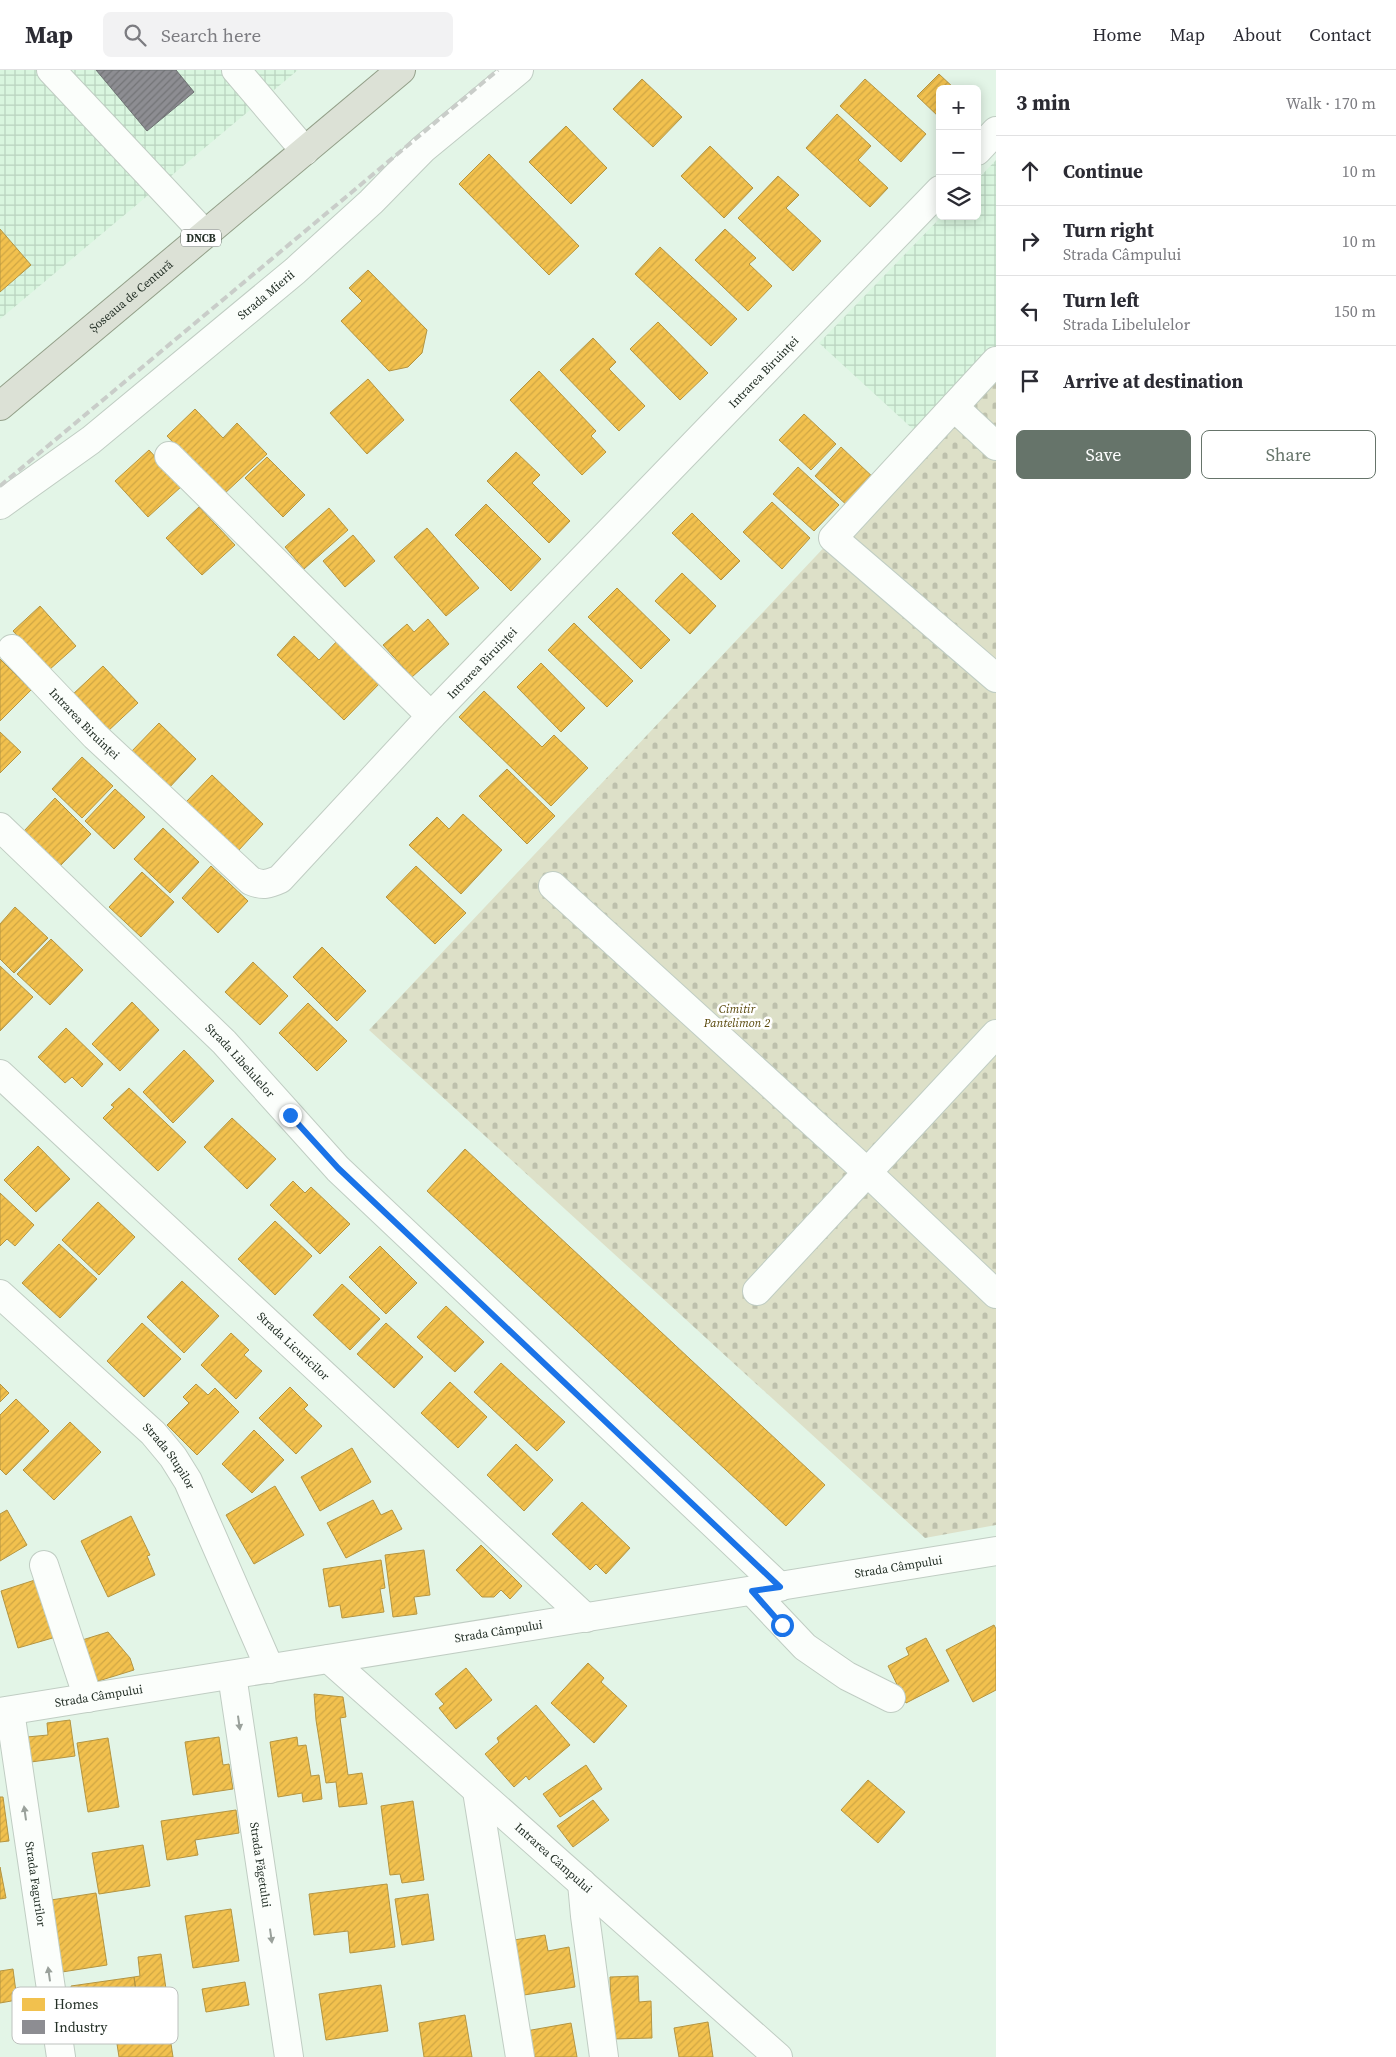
<!DOCTYPE html>
<meta charset="utf-8">
<style>
:root{--surface:#fff;--page:#f2f2f3;--text:#2b2b33;--muted:#7c7c81;--line:#e1e1e2;--accent:#66746a}
body{margin:0;font-family:"Source Serif 4",serif;background:var(--page);color:var(--text)}
.controls{position:absolute;right:15px;top:15px;display:grid;overflow:hidden;border-radius:8px;box-shadow:0 2px 12px #0003}
.controls button{width:45px;height:45px;display:grid;place-items:center;padding:0;border:0;border-bottom:1px solid var(--line);background:var(--surface);color:var(--text);font:25px sans-serif}
.stop{position:absolute;width:15px;height:15px;margin:-11px;border:4px solid #1a73e8;border-radius:50%;background:#fff}
.stop.end{background:#1a73e8;border-color:#fff;box-shadow:0 1px 5px #0008}
.list{margin:0;padding:0;list-style:none}
h2{display:flex;justify-content:space-between;align-items:center;height:65px;margin:0;padding:0 20px;font-size:21px}
h2 small{font-size:16px;font-weight:400;color:var(--muted)}
.list li{display:grid;grid-template-columns:32px 1fr auto;gap:15px;align-items:center;box-sizing:border-box;height:70px;padding:0 20px;border-top:1px solid var(--line)}
.list b{display:block;font-size:19px;white-space:nowrap}
.list p{margin:0;font-size:16px;white-space:nowrap;color:var(--muted)}
.list em{font-size:16px;font-style:normal;color:var(--muted)}
.actions{display:flex;gap:10px;padding:15px 20px}
.actions a{flex:1;padding:11px 0;border:1px solid var(--accent);border-radius:8px;text-align:center;font-size:18px;color:var(--accent)}
.actions .main{background:var(--accent);color:#fff}
.icon{flex:none;width:28px;height:28px;fill:none;stroke:currentColor;stroke-width:2;stroke-linecap:round;stroke-linejoin:round}
.map{position:relative;flex:none;width:996px;height:1987px;overflow:hidden}
header{display:flex;align-items:center;gap:30px;box-sizing:border-box;height:70px;padding:0 25px;background:var(--surface);border-bottom:1px solid var(--line)}
header strong{font-size:24px}
nav{display:flex;gap:28px;margin-inline-start:auto;font-size:18px}
.search{width:350px;height:45px;background:var(--page);display:flex;align-items:center;gap:12px;box-sizing:border-box;padding:0 18px;border-radius:8px;color:var(--muted);font-size:19px}
main{display:flex}
aside{flex:1;background:var(--surface)}
.map>svg:first-child{display:block}
.industrial{fill:url(#industrial-grid)}
.cemetery{fill:url(#cemetery-stones)}
.homes{fill:url(#homes-hatch);stroke:#b49542}
.industry{fill:url(#industry-hatch);stroke:#6d7172}
.lines{fill:none;stroke-linecap:round;stroke-linejoin:round}
.minor-casing{stroke:#c0cdc3;stroke-width:30}
.major-casing{stroke:#939f89;stroke-width:30}
.minor{stroke:#fbfefb;stroke-width:28}
.major{stroke:#dce1d6;stroke-width:28}
.rail{stroke:#c9cdc9;stroke-width:4;stroke-dasharray:8 4;stroke-linecap:butt}
.oneway{fill:#9aa19b}
.route{stroke:#1a73e8;stroke-width:6}
.labels{text-anchor:middle;dominant-baseline:central;stroke-width:5;stroke-linejoin:round;paint-order:stroke}
.shield{fill:#fff;stroke:#656d67;stroke-width:1}
.shield-label{font-size:11px;font-weight:bold;fill:#232f26}
.street-label{font-size:12px;fill:#232f26;stroke:#fff}
.park-label{font-size:12px;font-style:italic;fill:#584709;stroke:#fff}
.key{fill:#fff;stroke:#bdc1be;stroke-width:1}
.key-label{font-size:14px;fill:#232f26}
</style>
<header>
<strong>Map</strong>
<div class="search"><svg class="icon" aria-label="search" viewBox="0 0 24 24"><circle cx="10" cy="10" r="6"/><path d="M15 15l6 6"/></svg>Search here</div>
<nav><a>Home</a><a>Map</a><a>About</a><a>Contact</a></nav>
</header>
<main>
<div class="map">
<svg width="996" height="1987" viewBox="0 0 996 1987">
<defs>
<pattern id="industrial-grid" width="8" height="8" patternUnits="userSpaceOnUse" patternTransform="scale(1.25)"><rect width="8" height="8" fill="#d9f6df"/><path d="M0 4h8M4 0v8" fill="none" stroke="#bad3bf"/></pattern>
<pattern id="cemetery-stones" width="16" height="16" patternUnits="userSpaceOnUse" patternTransform="scale(1.25)"><rect width="16" height="16" fill="#dde0c8"/><path d="M2 7V4a2 2 0 0 1 4 0v3zM10 15v-3a2 2 0 0 1 4 0v3z" fill="#bdc0ac"/></pattern>
<pattern id="homes-hatch" width="6" height="6" patternUnits="userSpaceOnUse" patternTransform="scale(1.25)"><rect width="6" height="6" fill="#f2c14e"/><path d="M-1 1l2-2M0 6l6-6M5 7l2-2" fill="none" stroke="#cfa644"/></pattern>
<pattern id="industry-hatch" width="6" height="6" patternUnits="userSpaceOnUse" patternTransform="scale(1.25)"><rect width="6" height="6" fill="#8d8d92"/><path d="M-1 1l2-2M0 6l6-6M5 7l2-2" fill="none" stroke="#737477"/></pattern>
</defs>
<rect width="100%" height="100%" fill="#e3f5e7"/>
<!-- industrial -->
<path class="industrial" d="M0,0h298l-298,249z
M996,90v187l-80,85 -97,-89 123,-127h35v-36z"/>
<!-- cemetery -->
<path class="cemetery" d="M996,295v1160l-71,13 -556,-508z"/>
<!-- homes -->
<path class="homes" d="M939,4l16,15h-15v29l-23,-22z
M642,9l40,38 -29,30 -40,-38z
M865,9l61,55 -25,28 -61,-56z
M837,44l34,32 -13,14 30,28 -18,19 -64,-59z
M566,56l41,42 -36,36 -42,-42z
M710,76l43,42 -29,30 -43,-42z
M489,84l90,92 -30,29 -90,-91z
M778,106l21,19 -13,13 35,33 -28,30 -55,-53z
M0,159l31,36 -31,27z
M725,159l31,29 -7,6 23,22 -24,25 -53,-51z
M660,177l77,72 -26,27 -76,-72z
M368,200l59,60 -5,23 -14,14 -19,4 -48,-50 21,-20 -13,-13z
M658,252l50,51 -28,27 -50,-51z
M593,268l23,24 -7,7 36,37 -26,25 -59,-61z
M539,301l57,60 -5,5 15,16 -24,23 -72,-75z
M368,309l36,41 -37,34 -37,-41z
M195,339l28,29 14,-15 30,31 -44,41 -56,-59z
M804,344l32,30 -25,26 -32,-30z
M841,377l35,33 -26,28 -35,-32z
M149,380l33,36 -34,31 -33,-36z
M516,382l24,23 -8,8 38,38 -21,22 -62,-62z
M267,387l38,38 -22,22 -38,-39z
M798,397l41,38 -25,26 -41,-37z
M772,432l38,36 -28,31 -39,-37z
M486,434l55,55 -30,32 -56,-56z
M199,437l36,38 -33,30 -36,-37z
M329,438l19,22 -44,39 -19,-22z
M692,443l48,48 -19,19 -49,-47z
M427,458l52,60 -33,28 -52,-59z
M353,465l22,26 -30,26 -22,-26z
M682,503l34,33 -26,28 -35,-33z
M617,518l53,52 -29,29 -53,-52z
M40,536l36,40 -27,24 -36,-39z
M428,549l21,25 -37,33 -29,-32 24,-21 7,8z
M574,553l59,58 -26,26 -59,-57z
M294,566l25,24 19,-20 43,42 -37,38 -67,-65z
M0,589l31,31 -31,31z
M541,593l44,45 -24,24 -44,-45z
M103,596l35,37 -31,29 -35,-37z
M484,621l58,56 12,-12 34,33 -37,38 -92,-89z
M159,653l37,36 -28,30 -38,-36z
M0,662l21,20 -21,21z
M82,687l31,29 -31,32 -30,-29z
M507,699l48,47 -28,28 -48,-48z
M212,705l51,49 -25,27 -52,-49z
M115,719l30,28 -31,32 -29,-28z
M55,728l36,36 -31,32 -36,-35z
M463,744l39,36 -41,44 -52,-49 28,-28 12,12z
M163,758l36,34 -29,31 -36,-34z
M211,796l37,35 -30,32 -36,-35z
M416,796l50,47 -31,31 -49,-47z
M142,802l32,30 -33,35 -32,-30z
M15,837l33,31 -34,35 -14,-14v-35z
M51,869l32,31 -33,35 -33,-31z
M322,877l44,44 -29,30 -44,-44z
M253,892l35,34 -28,29 -35,-33z
M0,896l33,31 -33,34z
M132,932l27,28 -39,41 -28,-27z
M308,933l39,38 -30,30 -38,-38z
M66,958l37,36 -21,23 -10,-10 -7,6 -27,-26z
M184,980l30,31 -41,42 -30,-31z
M129,1018l57,54 -28,29 -55,-53 11,-11 -3,-2z
M232,1048l44,41 -29,30 -43,-42z
M38,1076l32,33 -34,33 -32,-32z
M465,1079l360,336 -39,41 -359,-335z
M293,1111l12,12 6,-6 39,37 -30,30 -50,-49z
M0,1123l34,32 -19,21 -8,-7 -7,7z
M98,1132l37,35 -36,38 -37,-35z
M275,1151l37,35 -37,39 -37,-36z
M59,1174l38,35 -37,39 -38,-35z
M380,1176l37,37 -31,31 -37,-37z
M182,1211l37,35 -35,37 -37,-36z
M342,1214l38,35 -30,31 -37,-35z
M446,1236l38,36 -29,30 -38,-35z
M142,1253l39,36 -37,38 -37,-36z
M386,1253l37,34 -29,31 -37,-34z
M231,1263l18,17 -5,5 18,16 -26,28 -35,-34z
M501,1293l64,59 -28,29 -63,-59z
M450,1312l37,35 -29,31 -37,-35z
M0,1314l9,9 -9,9z
M196,1314l12,11 7,-7 24,24 -42,43 -30,-30 22,-22 -6,-6z
M290,1317l18,18 -4,4 18,17 -26,28 -37,-36z
M16,1329l33,32 -43,44 -6,-6v-54z
M70,1352l31,30 -47,48 -31,-30z
M254,1360l30,30 -32,33 -30,-29z
M516,1374l37,36 -29,31 -37,-36z
M352,1378l19,34 -51,29 -19,-34z
M275,1416l29,49 -50,29 -28,-49z
M373,1430l8,15 11,-5 10,19 -56,29 -19,-35z
M582,1432l48,46 -24,26 -10,-10 -6,6 -38,-36z
M7,1440l20,35 -27,16v-47z
M131,1446l19,39 -3,1 8,19 -47,22 -27,-56z
M481,1475l41,41 -12,13 -9,-9 -7,7h-12l-26,-27z
M424,1480l6,45 -16,2 3,17 -24,3 -8,-62z
M381,1490l4,28 -5,1 4,23 -42,6 -2,-13 -11,2 -6,-38z
M38,1509l18,58 -38,11 -17,-57z
M994,1555l2,4v61l-23,12 -27,-52z
M108,1562l22,26 4,12 -42,13 -13,-42z
M926,1568l23,43 -43,22 -18,-37 21,-11 -3,-7z
M588,1593l16,15 -3,4 26,24 -33,37 -43,-40z
M466,1598l26,32 -36,29 -17,-21 5,-4 -9,-10z
M314,1624l29,3 3,20 -6,1 8,57 14,-2 5,31 -28,3 -3,-25 -10,1 -10,-63z
M536,1635l34,40 -41,35 -3,-4 -12,11 -29,-33 14,-12 -2,-4z
M70,1650l5,36 -44,6 -4,-25 21,-2 -1,-12z
M219,1667l4,28 6,-1 4,25 -40,6 -8,-53z
M297,1667l1,9 8,-1 5,31 8,-1 3,24 -19,3 -1,-9 -24,4 -8,-55z
M108,1668l11,69 -31,5 -11,-69z
M586,1695l16,24 -42,28 -17,-23z
M868,1710l37,32 -27,31 -37,-33z
M0,1727h3l6,44 -9,1z
M593,1730l16,20 -36,27 -16,-21z
M413,1731l11,79 -22,3 -2,-9 -10,1 -9,-69z
M236,1740l3,23 -44,7 3,15 -31,5 -6,-39z
M143,1775l7,41 -51,8 -7,-41z
M0,1797l6,31 -6,1z
M387,1814l8,63 -45,6 -2,-22 -34,4 -5,-41z
M96,1823l11,72 -45,7 -11,-72z
M428,1824l6,46 -32,5 -7,-46z
M231,1839l8,52 -46,7 -8,-52z
M545,1865l3,16 21,-4 6,40 -51,8 -10,-55z
M161,1884l7,49 -30,4 -4,-30 6,-1 -2,-19z
M13,1899l4,31 -17,3v-32z
M638,1906l1,26 12,-1 1,37 -40,1 -2,-62z
M134,1907l4,30 -62,9 -5,-30z
M245,1912l4,23 -43,7 -4,-23z
M381,1915l7,46 -62,9 -7,-46z
M166,1941l7,46h-54l-6,-39z
M465,1945l7,42h-48l-5,-34z
M708,1952l5,35h-34l-5,-29z
M571,1953l6,34h-47l-4,-26z"/>
<!-- industry -->
<path class="industry" d="M96,0h80l18,22 -47,39z"/>
<g class="lines">
<!-- minor casing -->
<g class="minor-casing">
<g id="minor">
<path d="M51,0l154,164"/>
<path d="M236,0l69,81"/>
<path d="M977,81l19,-20"/>
<path d="M996,291l-163,177 163,140"/>
<path d="M954,337l42,39"/>
<path d="M169,386l262,260"/>
<path id="s1" d="M0,435l91,-65 204,-169 76,-69 52,-53 96,-79"/>
<path id="s2" d="M12,579l83,87 156,145c12,5 18,3 29,-2l151,-163 509,-526"/>
<path id="s3" d="M0,757l224,215 114,127 442,418"/>
<path d="M553,816l314,286 129,122"/>
<path id="s4" d="M0,1004l586,544"/>
<path d="M757,1221l239,-257"/>
<path id="s5" d="M0,1224l153,139 20,24 15,24 82,188"/>
<path d="M44,1495l44,133"/>
<path d="M752,1521l53,56 42,29 44,22"/>
<path id="s6" d="M329,1589l449,398"/>
<path id="s7" d="M232,1605l57,382"/>
<path id="s8" d="M10,1641l51,346"/>
<path id="s9" d="M0,1642l996,-161"/>
<path d="M477,1721l43,266"/>
<path d="M582,1813l3,33 19,141"/>
</g>
</g>
<!-- major casing -->
<g class="major-casing">
<g id="major">
<path id="s10" d="M0,336l401,-336"/>
</g>
</g>
<!-- minor -->
<use href="#minor" class="minor"/>
<!-- major -->
<use href="#major" class="major"/>
<!-- rail -->
<path class="rail" d="M0,416l498,-416"/>
</g>
<!-- one-way arrows -->
<defs><path id="oneway-solid" d="M-6-.8H1V-3.2L6.5 0L1 3.2V.8H-6Z" transform="scale(1.25)"/></defs>
<g class="oneway">
<use href="#oneway-solid" transform="translate(239 1653) rotate(82)"/>
<use href="#oneway-solid" transform="translate(25 1743) rotate(-98)"/>
<use href="#oneway-solid" transform="translate(271 1866) rotate(82)"/>
<use href="#oneway-solid" transform="translate(49 1904) rotate(-98)"/>
</g>
<g class="lines">
<!-- route -->
<path class="route" d="M290,1045l48,53 442,419 -28,4 30,34"/>
</g>
<g class="labels">
<!-- shield labels -->
<rect class="shield" x="181" y="159.5" width="40" height="17" rx="4"/>
<g class="shield-label">
<text x="201" y="168">DNCB</text>
</g>
<!-- street labels -->
<g class="street-label">
<text stroke="none"><textPath href="#s10" startOffset="171">Șoseaua de Centură</textPath></text>
<text stroke="none"><textPath href="#s1" startOffset="339">Strada Mierii</textPath></text>
<text stroke="none"><textPath href="#s2" startOffset="1064">Intrarea Biruinței</textPath></text>
<text stroke="none"><textPath href="#s2" startOffset="659">Intrarea Biruinței</textPath></text>
<text stroke="none"><textPath href="#s2" startOffset="104">Intrarea Biruinței</textPath></text>
<text stroke="none"><textPath href="#s3" startOffset="335">Strada Libelulelor</textPath></text>
<text stroke="none"><textPath href="#s4" startOffset="400">Strada Licuricilor</textPath></text>
<text stroke="none"><textPath href="#s5" startOffset="235">Strada Stupilor</textPath></text>
<text stroke="none"><textPath href="#s9" startOffset="910">Strada Câmpului</textPath></text>
<text stroke="none"><textPath href="#s9" startOffset="505">Strada Câmpului</textPath></text>
<text stroke="none"><textPath href="#s9" startOffset="100">Strada Câmpului</textPath></text>
<text stroke="none"><textPath href="#s6" startOffset="300">Intrarea Câmpului</textPath></text>
<text stroke="none"><textPath href="#s7" startOffset="192">Strada Făgetului</textPath></text>
<text stroke="none"><textPath href="#s8" startOffset="175">Strada Fagurilor</textPath></text>
</g>
<!-- park labels -->
<g class="park-label">
<text x="737" y="939">Cimitir<tspan x="737" dy="14">Pantelimon 2</tspan></text>
</g>
</g>
<!-- legend -->
<rect x="12" y="1917" width="166" height="57" rx="8" class="key"/>
<rect x="22" y="1928" width="23" height="13" fill="#f2c14e"/>
<rect x="22" y="1950" width="23" height="14" fill="#8d8d92"/>
<g class="key-label">
<text x="54" y="1939">Homes</text>
<text x="54" y="1962">Industry</text>
</g>
</svg>
<div class="controls">
<button>+</button>
<button>−</button>
<button><svg class="icon" aria-label="layers" viewBox="0 0 24 24"><path d="M12 4l9 5-9 5-9-5zM3 14l9 5 9-5"/></svg></button>
</div>
<div class="stop" style="left:782px;top:1555px"></div>
<div class="stop end" style="left:290px;top:1045px"></div>
</div>
<aside>
<h2>3 min<small>Walk · 170 m</small></h2>
<ul class="list">
<li><svg class="icon" aria-label="ahead" viewBox="0 0 24 24"><path d="M12 20V5M6 11l6-6 6 6"/></svg><div><b>Continue</b></div><em>10 m</em></li>
<li><svg class="icon" aria-label="right" viewBox="0 0 24 24"><path d="M7 20v-9h11M14 6l5 5-5 5"/></svg><div><b>Turn right</b><p>Strada Câmpului</p></div><em>10 m</em></li>
<li><svg class="icon" aria-label="left" viewBox="0 0 24 24"><path d="M17 20v-9H6M10 6l-5 5 5 5"/></svg><div><b>Turn left</b><p>Strada Libelulelor</p></div><em>150 m</em></li>
<li><svg class="icon" aria-label="arrive" viewBox="0 0 24 24"><path d="M6 21V4h12l-3 4 3 4H6"/></svg><div><b>Arrive at destination</b></div></li>
</ul>
<div class="actions"><a class="main">Save</a><a>Share</a></div>
</aside>
</main>
